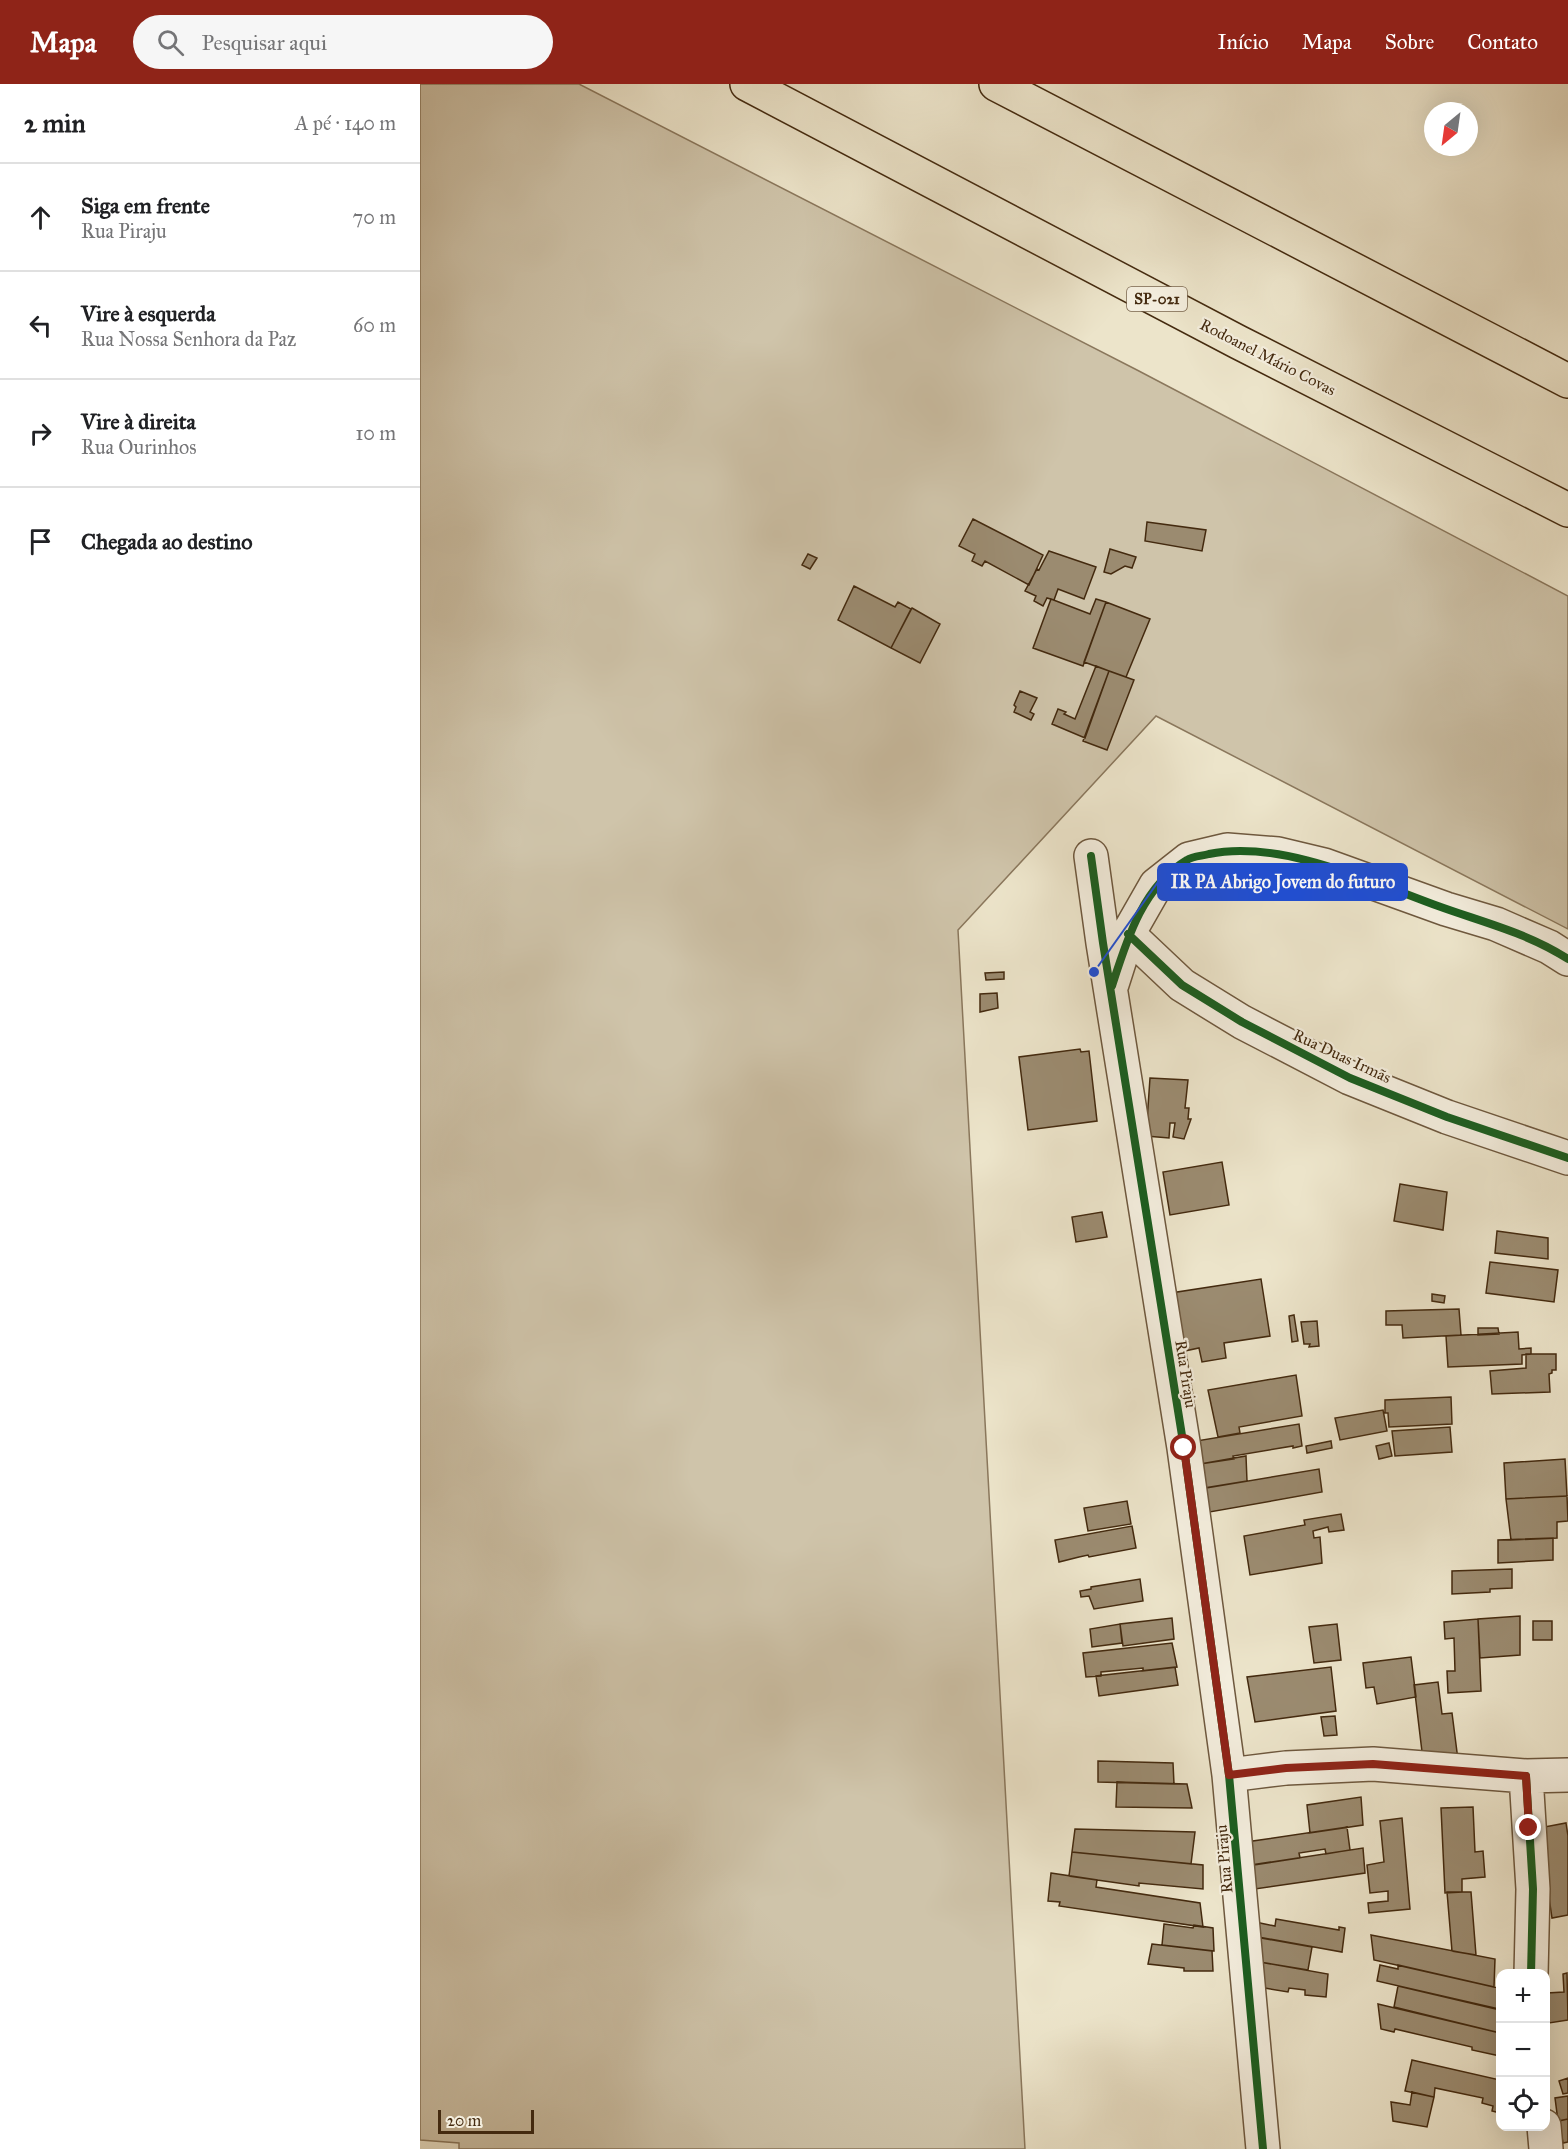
<!DOCTYPE html>
<html lang="pt">
<meta charset="utf-8">
<style>
:root{--surface:#fff;--page:#f6f6f6;--text:#202124;--muted:#757577;--line:#e0e0e0;--accent:#8f2418}
body{margin:0;font-family:"IM FELL Great Primer",serif;background:var(--page);color:var(--text)}
.controls{position:absolute;right:18px;bottom:18px;display:grid;overflow:hidden;border-radius:12px;box-shadow:0 6px 24px #0002}
.controls button{width:54px;height:54px;display:grid;place-items:center;padding:0;border:0;border-bottom:2px solid var(--line);background:var(--surface);color:var(--text);font:30px sans-serif}
.compass{position:absolute;left:1004px;top:18px;width:54px;height:54px;border-radius:50%;background:var(--surface);box-shadow:0 6px 24px #0002;rotate:209deg}
.scale{position:absolute;left:18px;bottom:15px;width:96px;box-sizing:border-box;padding-left:6px;border:3px solid #442a0f;border-top:0;font-size:16px;line-height:21px;white-space:nowrap;color:#442a0f;-webkit-text-stroke:4px #f3eddd;paint-order:stroke}
.stop{position:absolute;width:18px;height:18px;margin:-14px;border:4px solid #8f2418;border-radius:50%;background:#fff}
.stop.end{background:#8f2418;border-color:#fff;box-shadow:0 2px 6px #0008}
.list{margin:0;padding:0;list-style:none}
h2{display:flex;justify-content:space-between;align-items:center;height:78px;margin:0;padding:0 24px;font-size:26px}
h2 small{font-size:20px;font-weight:400;color:var(--muted)}
.list li{display:grid;grid-template-columns:39px 1fr auto;gap:18px;align-items:center;box-sizing:border-box;height:108px;padding:0 24px;border-top:2px solid var(--line)}
.list b{display:block;font-size:22px;white-space:nowrap}
.list p{margin:0;font-size:20px;white-space:nowrap;color:var(--muted)}
.list em{font-size:20px;font-style:normal;color:var(--muted)}
.icon{flex:none;width:33px;height:33px;fill:none;stroke:currentColor;stroke-width:2;stroke-linecap:round;stroke-linejoin:round}
.map{position:relative;flex:none;width:1148px;height:2065px;overflow:hidden}
header{display:flex;align-items:center;gap:36px;box-sizing:border-box;height:84px;padding:0 30px;background:var(--accent);color:#fff}
header strong{font-size:28px}
nav{display:flex;gap:33px;margin-inline-start:auto;font-size:21px}
.search{width:420px;height:54px;background:var(--page);display:flex;align-items:center;gap:15px;box-sizing:border-box;padding:0 21px;border-radius:33px;color:var(--muted);font-size:22px}
main{display:flex}
aside{flex:1;background:var(--surface)}
.map>svg:first-child{display:block}
.green{fill:#cfc4aa;stroke:#8a775c;stroke-width:1.5}
.building{fill:#9b8b70;stroke:#442a0f;stroke-width:1.5}
.lines{fill:none;stroke-linecap:round;stroke-linejoin:round}
.minor-casing{stroke:#6e583e;stroke-width:36}
.motorway-casing{stroke:#442a0f;stroke-width:36}
.minor{stroke:#f3eddd;stroke-width:33}
.motorway{stroke:#ece4ca;stroke-width:33}
.cycleway-casing{stroke:#f3eddd;stroke-width:11}
.cycleway{stroke:#1b5e20;stroke-width:8}
.route{stroke:#8f2418;stroke-width:8}
.labels{text-anchor:middle;dominant-baseline:central;stroke-width:4.5;stroke-linejoin:round;paint-order:stroke}
.shield{fill:#f3eddd;stroke:#78644d;stroke-width:1.5}
.shield-label{font-size:15px;font-weight:bold;fill:#442a0f}
.street-label{font-size:16px;fill:#442a0f;stroke:#f3eddd}
.leader{fill:none;stroke:#1d4ed8;stroke-width:2}
.callout-dot{fill:#1d4ed8;stroke:#f3eddd;stroke-width:2}
.callout{fill:#1d4ed8;stroke:#1d4ed8;stroke-width:2}
.callout-label{font-size:18px;text-anchor:middle;font-weight:bold;fill:#fff}
</style>
<header>
<strong>Mapa</strong>
<div class="search"><svg class="icon" aria-label="search" viewBox="0 0 24 24"><circle cx="10" cy="10" r="6"/><path d="M15 15l6 6"/></svg>Pesquisar aqui</div>
<nav><a>Início</a><a>Mapa</a><a>Sobre</a><a>Contato</a></nav>
</header>
<main>
<aside>
<h2>2 min<small>A pé · 140 m</small></h2>
<ul class="list">
<li><svg class="icon" aria-label="ahead" viewBox="0 0 24 24"><path d="M12 20V5M6 11l6-6 6 6"/></svg><div><b>Siga em frente</b><p>Rua Piraju</p></div><em>70 m</em></li>
<li><svg class="icon" aria-label="left" viewBox="0 0 24 24"><path d="M17 20v-9H6M10 6l-5 5 5 5"/></svg><div><b>Vire à esquerda</b><p>Rua Nossa Senhora da Paz</p></div><em>60 m</em></li>
<li><svg class="icon" aria-label="right" viewBox="0 0 24 24"><path d="M7 20v-9h11M14 6l5 5-5 5"/></svg><div><b>Vire à direita</b><p>Rua Ourinhos</p></div><em>10 m</em></li>
<li><svg class="icon" aria-label="arrive" viewBox="0 0 24 24"><path d="M6 21V4h12l-3 4 3 4H6"/></svg><div><b>Chegada ao destino</b></div></li>
</ul>
</aside>
<div class="map">
<svg width="1148" height="2065" viewBox="0 0 1148 2065">
<rect width="100%" height="100%" fill="#ece4ca"/>
<filter id="stains"><feTurbulence type="fractalNoise" baseFrequency=".00333" numOctaves="4"/><feColorMatrix values="0 0 0 0 .2 0 0 0 0 .09 0 0 0 0 .02 0 0 0 .5 -.17"/></filter>
<radialGradient id="worn" r=".72"><stop offset=".6" stop-color="#630" stop-opacity="0"/><stop offset="1" stop-color="#630" stop-opacity=".3"/></radialGradient>
<!-- green -->
<path class="green" d="M0,0h159l558,286 431,226v333l-412,-213 -198,214 67,1219h-566v-6l-39,-3z"/>
<!-- building -->
<path class="building" d="M553,435l70,36 -14,30 -44,-24 -3,5 -10,-5 3,-7 -16,-8z
M727,438l59,8 -4,21 -57,-10z
M690,465l26,8 -4,11 -7,-2 -14,8 -7,-2z
M629,467l47,16 -12,32 -26,-10 -4,11 -7,-2 -4,8 -9,-5 2,-5 -11,-5 12,-22 2,1z
M388,470l9,4 -7,11 -8,-4z
M434,502l41,21 3,-5 13,7 -20,39 -53,-28z
M631,515l39,15 6,-15 10,3 -23,64 -50,-18z
M686,518l44,17 -24,58 -42,-15z
M492,524l28,16 -20,39 -29,-15z
M676,582l13,5 -24,67 -33,-14 6,-15 8,3 -2,2 11,5z
M689,587l25,9 -27,70 -24,-9z
M600,607l17,7 -7,14 4,2 -3,6 -17,-8 2,-5 -2,-2z
M584,888v7l-18,1 -1,-7z
M577,909l1,15 -18,4v-18z
M660,965l1,3 8,-1 8,70 -69,9 -9,-73z
M730,994l38,2 -3,28h4l-1,11h3l-7,20 -11,-2 2,-14h-5l-1,15 -23,-2z
M802,1078l7,43 -59,10 -7,-43z
M980,1100l47,8 -4,38 -49,-9z
M682,1128l5,25 -31,5 -4,-25z
M1077,1147l51,7v21l-53,-6z
M1070,1178l68,8 -4,32 -68,-9z
M841,1195l9,57 -46,7 2,15 -24,4 -3,-14 -19,4 -9,-59z
M1012,1210l13,2 -1,7 -12,-2z
M1039,1225l2,26 -58,3 -1,-13h-16v-14z
M874,1231l4,26 -6,1 -3,-26z
M897,1237l2,25 -10,1 1,-3h-6l-3,-22z
M1058,1244h20l1,6 -21,1z
M1098,1248l1,17 12,-1v6l-9,1v9l-74,3 -2,-31z
M1106,1270h30v16h-4v3l-3,1 1,18 -58,2 -2,-23 36,-3z
M876,1291l6,41 -63,11 1,6 -22,4 -10,-47z
M1031,1313l1,27 -63,3 -1,-14h-3v-13z
M963,1326l4,21 -47,9 -5,-22z
M879,1340l3,22 -9,2v-2l-60,10 1,3 -40,6 -4,-23z
M1030,1343l2,25 -57,4 -3,-25z
M911,1357l1,7 -25,5 -1,-7z
M969,1359l3,13 -13,3 -3,-13z
M826,1372l1,25 -49,8 -4,-24z
M1145,1375l2,37 -61,3 -2,-36z
M899,1385l3,23 -118,21 -4,-24z
M1147,1412l1,25 -11,1v16l-46,2 -5,-41z
M707,1417l4,23 -43,7 -4,-23z
M921,1430l3,16 -15,2 -1,-5 -15,4 1,7 6,-1 2,26 -72,12 -6,-39 61,-11 -1,-5z
M712,1442l4,22 -47,9 -1,-2 -9,2 -20,5 -4,-22z
M1133,1454v22l-55,3v-23z
M1092,1485v19l-22,1v3l-38,2v-23z
M720,1495l3,22 -49,8 -5,-13 -8,1 -1,-6 11,-2v-2z
M1100,1532v39l-40,3 -2,-39z
M752,1534l2,21 -51,7 -3,-22z
M1058,1535l3,72 -33,2 -1,-22h8l-1,-33 -9,1 -1,-17z
M1113,1537h19v19h-19z
M700,1540l2,19 -30,4 -2,-18z
M917,1540l4,36 -27,3 -5,-36z
M752,1559l5,24 -34,4v-3l-42,4v4l-15,1 -3,-24z
M991,1573l5,40 -39,7 -3,-17 -8,1 -3,-25z
M755,1583l3,18 -79,11 -3,-20z
M911,1583l5,44 -81,11 -8,-45z
M1018,1598l4,32 10,-1 6,47h-35l-9,-75z
M915,1632l2,19 -13,1 -3,-19z
M678,1677l75,2 1,21 -76,-2z
M697,1698l70,2 5,24 -76,-1z
M941,1713l2,28 -53,8 -3,-28z
M1053,1723l2,45 8,-1 2,26 -23,2v13l-17,1 -4,-85z
M982,1734l8,91 -41,4 -1,-10 20,-2v-10l-18,2 -3,-28 17,-3 -4,-41z
M1146,1739l2,13v79l-16,3 -13,-90z
M927,1743l3,23 -24,4 -1,-5 -26,4 1,5 -52,8 -2,-24z
M655,1745l120,3 -4,32 -119,-12z
M943,1764l2,25 -117,17 -3,-24z
M652,1768l131,13v24l-64,-6v3l-70,-10z
M631,1789l46,7 -1,7 104,16 3,24 -144,-21 1,-4 -12,-1z
M1027,1808h24l5,63 -24,-4z
M856,1835l63,11v-3l6,1 -3,24 -89,-16 2,-14 20,4z
M744,1840l29,4 1,-3 19,3 1,23 -52,-6z
M951,1851l124,24 -1,28 -120,-27z
M830,1852l62,11 -4,23 -54,-9z
M732,1860l60,7 1,20h-29v-3l-36,-4z
M834,1877l74,13 -2,23 -21,-2v-5l-16,-2 -1,4 -35,-6z
M960,1881l18,4v-4l101,23v21l-122,-28z
M1147,1889l1,47 -19,3 -2,-30 17,-1 -1,-18z
M978,1902l102,24v23l-106,-26z
M958,1920l122,29v23l-28,-6v-3l-77,-18 -1,3 -13,-3z
M992,1976l88,20v33l-8,-2 1,-5 -11,-3 1,-5 -48,-10 -1,9 -29,-6z
M1148,1994v15l-5,1 -4,-13z
M992,2008l22,5 -7,30 -34,-6 -2,-19 19,3z
M1148,2012v23l-10,2 -3,-23z
M1148,2035v23l-5,1 -4,-22z"/>
<g class="lines">
<!-- minor casing -->
<g class="minor-casing">
<path id="minor" d="M671,772l12,87 81,505 45,327 34,374
M708,850l54,51 60,37 108,56 97,39 121,41
M692,900l16,-50 28,-49 33,-26 38,-9 51,4 46,11 122,44 50,15 53,23 19,12
M809,1691l57,-7 87,-4 153,12 42,-1
M1106,1692l7,113 -2,85
M1124,2042l2,23"/>
</g>
<!-- motorway casing -->
<g class="motorway-casing">
<path id="motorway" d="M327,0l491,258 330,168
M576,0l572,297"/>
</g>
<!-- minor -->
<use href="#minor" class="minor"/>
<!-- motorway -->
<use href="#motorway" class="motorway"/>
<!-- cycleway casing -->
<g class="cycleway-casing">
<path id="cycleway" d="M671,772l12,87 81,505 45,327 34,374
M708,850l54,51 60,37 108,56 97,39 121,41
M692,902c15,-47 31,-100 75,-126 6,-4 16,-4 22,-6 71,-15 163,28 229,52 44,16 90,27 130,53
M1106,1692l7,113 -2,85"/>
</g>
<!-- cycleway -->
<use href="#cycleway" class="cycleway"/>
</g>
<g class="lines">
<!-- route -->
<path class="route" d="M764,1364l45,327 57,-7 87,-4 153,12 3,52"/>
</g>
<g class="labels">
<!-- shield labels -->
<rect class="shield" x="707" y="203" width="60" height="24" rx="4.5"/>
<g class="shield-label">
<text x="737" y="215">SP-021</text>
</g>
<!-- street labels -->
<g class="street-label">
<text transform="translate(848 273) rotate(27)">Rodoanel Mário Covas</text>
<text transform="translate(922 972) rotate(25)">Rua Duas Irmãs</text>
<text transform="translate(766 1290) rotate(81)">Rua Piraju</text>
<text transform="translate(804 1775) rotate(-95)">Rua Piraju</text>
</g>
</g>
<!-- callouts -->
<path class="leader" d="M674 888L738 798"/>
<circle class="callout-dot" cx="674" cy="888" r="6"/>
<rect class="callout" x="738" y="780" width="249" height="36" rx="6"/>
<g class="callout-label">
<text x="863" y="804">IR PA Abrigo Jovem do futuro</text>
</g>
<rect width="100%" height="100%" filter="url(#stains)"/>
<rect width="100%" height="100%" fill="url(#worn)"/>
</svg>
<div class="controls">
<button>+</button>
<button>−</button>
<button><svg class="icon" aria-label="locate" viewBox="0 0 24 24"><circle cx="12" cy="12" r="6"/><path d="M12 2v4M12 18v4M2 12h4M18 12h4"/></svg></button>
</div>
<svg class="compass" viewBox="-18 -18 36 36"><path d="M0-13l5 13h-10z" fill="#e53935"/><path d="M0 13l5-13h-10z" fill="#757577"/></svg>
<div class="scale">20 m</div>
<div class="stop" style="left:764px;top:1364px"></div>
<div class="stop end" style="left:1109px;top:1744px"></div>
</div>
</main>
